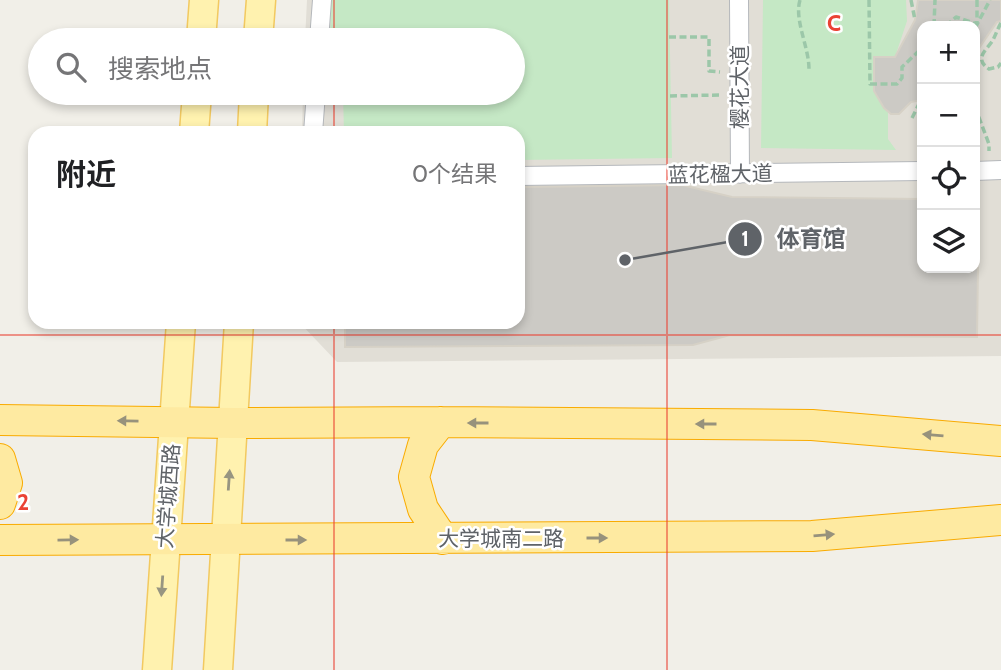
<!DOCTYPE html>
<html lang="zh">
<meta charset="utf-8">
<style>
:root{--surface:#fff;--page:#f2f2f2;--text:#202124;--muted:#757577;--line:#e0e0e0}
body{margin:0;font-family:Cabin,"Noto Sans SC",sans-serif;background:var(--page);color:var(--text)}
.controls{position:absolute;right:21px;top:21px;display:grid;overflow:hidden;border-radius:14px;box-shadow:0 4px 10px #0003}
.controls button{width:63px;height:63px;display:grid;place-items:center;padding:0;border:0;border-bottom:2px solid var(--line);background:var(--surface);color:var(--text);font:35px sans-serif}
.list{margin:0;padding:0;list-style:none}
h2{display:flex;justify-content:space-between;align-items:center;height:91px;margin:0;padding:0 28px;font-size:30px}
h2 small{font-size:23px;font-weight:400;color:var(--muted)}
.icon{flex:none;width:38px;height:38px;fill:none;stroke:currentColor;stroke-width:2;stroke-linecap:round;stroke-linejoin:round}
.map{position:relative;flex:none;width:1001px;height:670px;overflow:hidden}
.search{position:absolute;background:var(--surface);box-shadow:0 4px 10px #0003;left:28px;top:28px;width:497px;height:77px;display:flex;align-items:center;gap:18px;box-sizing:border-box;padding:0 24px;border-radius:38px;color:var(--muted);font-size:26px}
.panel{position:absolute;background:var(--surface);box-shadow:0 4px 10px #0003;left:28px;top:126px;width:497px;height:203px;border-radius:21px}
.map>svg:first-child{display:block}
.education{fill:#e1ded6;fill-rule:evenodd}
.green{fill:#c5e8c5}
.building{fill:#cccac5;stroke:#d6d1c6;stroke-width:2}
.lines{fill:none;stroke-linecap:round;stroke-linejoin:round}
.minor-casing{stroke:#b5b8bc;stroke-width:20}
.primary-casing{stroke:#f2c960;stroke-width:31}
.trunk-casing{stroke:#f9ab00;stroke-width:32}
.path{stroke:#9cc7a9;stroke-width:3.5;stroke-dasharray:7 3.5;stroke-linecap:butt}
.minor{stroke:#fff;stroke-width:18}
.primary{stroke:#fff2af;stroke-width:28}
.trunk{stroke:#feeaa1;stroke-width:30}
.oneway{fill:#97927c}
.oneway2{fill:#979581}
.grid{fill:none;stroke:#ea4335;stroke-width:2;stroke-opacity:0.55}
.labels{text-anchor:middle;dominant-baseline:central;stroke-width:5;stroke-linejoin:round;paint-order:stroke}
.street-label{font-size:21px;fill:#5f6368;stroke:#fff}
.grid-label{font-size:23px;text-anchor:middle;font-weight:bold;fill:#ea4335;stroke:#fff;stroke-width:5;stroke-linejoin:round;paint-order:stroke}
.leader{fill:none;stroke:#5f6368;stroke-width:2.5}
.callout-dot{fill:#5f6368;stroke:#fff;stroke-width:2.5}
.mark-label{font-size:21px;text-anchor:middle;font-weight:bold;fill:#fff}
.callout-label{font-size:23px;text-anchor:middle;font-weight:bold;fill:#5f6368;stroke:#fff;stroke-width:5;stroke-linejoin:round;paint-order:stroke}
</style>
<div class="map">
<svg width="1001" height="670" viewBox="0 0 1001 670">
<rect width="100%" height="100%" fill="#f1efe8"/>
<!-- education -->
<path class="education" d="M307,0h694v356l-664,6 -38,-40h219v-189h-216l1,-40h210v-53h-208zM922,26h53v242h-53z"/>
<!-- green -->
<path class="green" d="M331,0h338l3,158 -154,2v-27h-174l-1,-40h170v-53h-183z
M763,0h143l1,21 -12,36 -21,1v33l14,21v27l8,11 -135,-2z"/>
<!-- building -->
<path class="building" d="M918,0h83v21l-4,1 -22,32v-28h-53v74l-11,2 -12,12h-8l-7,-6 -10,-17v-34h21l20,-37z
M682,185l50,12 190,2v69h56l-1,69 -247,-2 -37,10 -348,2v-25h173v-135z"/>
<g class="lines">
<!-- minor casing -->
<g class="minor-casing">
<path id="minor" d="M739,0l1,174
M319,40l3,-40
M313,133l3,-40
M975,171l26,-1
M518,176l404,-5"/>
</g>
<!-- primary casing -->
<g class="primary-casing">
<path id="primary" d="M201,40l3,-40
M258,40l3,-40
M194,133l3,-40
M252,133l2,-40
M157,670l24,-348
M218,670l21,-348"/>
</g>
<!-- trunk casing -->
<g class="trunk-casing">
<path id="trunk" d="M0,420l233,3 208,-1 371,3 189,16
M441,422l-18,23 -9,32 9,32 20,30
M0,459l7,24 -7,21
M0,540l812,-4 189,-16"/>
</g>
<!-- path -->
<path class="path" d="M800,0c-6,20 9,47 9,69
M869,0l1,84h27l5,-6v-11l20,-19
M911,0l4,20
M1001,23c-3,5 -5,11 -8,17 -6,10 -20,18 -4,29l9,-2 3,-4
M934,26l1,-26
M946,26l10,-9 21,7v-24
M975,28l15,-28
M669,37h40v34l11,1
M670,96l50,-1
M975,107l14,37v7
M912,118l10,-20"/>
<!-- minor -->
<use href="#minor" class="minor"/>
<!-- primary -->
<use href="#primary" class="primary"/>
<!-- trunk -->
<use href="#trunk" class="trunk"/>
</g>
<!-- one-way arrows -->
<defs><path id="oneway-solid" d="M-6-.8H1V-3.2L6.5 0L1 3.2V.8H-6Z" transform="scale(1.75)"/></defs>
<g class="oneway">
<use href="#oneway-solid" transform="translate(128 421) rotate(-179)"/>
<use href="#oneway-solid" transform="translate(478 423) rotate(-180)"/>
<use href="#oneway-solid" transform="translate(706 424) rotate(-180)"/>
<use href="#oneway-solid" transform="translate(933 435) rotate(-175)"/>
<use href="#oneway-solid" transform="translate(824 535) rotate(-5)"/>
<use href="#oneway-solid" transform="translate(597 538)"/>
<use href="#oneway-solid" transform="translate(68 540) rotate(-1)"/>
<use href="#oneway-solid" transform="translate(296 540)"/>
</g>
<g class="oneway2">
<use href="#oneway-solid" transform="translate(229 480) rotate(-86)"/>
<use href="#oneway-solid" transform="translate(162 586) rotate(94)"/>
</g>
<!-- grid -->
<path class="grid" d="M334,0v40M667,0v670M334,93v40M334,322v348M0,335h1001"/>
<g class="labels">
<!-- street labels -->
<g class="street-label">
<text transform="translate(739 87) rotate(-90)">樱花大道</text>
<text transform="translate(720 174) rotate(-1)">蓝花楹大道</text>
<text transform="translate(168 496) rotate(-86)">大学城西路</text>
<text x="501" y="538">大学城南二路</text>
</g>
</g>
<g class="grid-label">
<text x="834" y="31">C</text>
<text x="23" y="510">2</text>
</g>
<!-- callouts -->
<path class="leader" d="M625 260L745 239"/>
<g class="callout-dot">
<circle cx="625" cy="260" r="7"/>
<circle cx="745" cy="239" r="18"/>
</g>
<g class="mark-label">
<text x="745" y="246">1</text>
</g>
<g class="callout-label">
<text x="811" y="247">体育馆</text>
</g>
</svg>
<div class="controls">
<button>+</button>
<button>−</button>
<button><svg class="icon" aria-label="locate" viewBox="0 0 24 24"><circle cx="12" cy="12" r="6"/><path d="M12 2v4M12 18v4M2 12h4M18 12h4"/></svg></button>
<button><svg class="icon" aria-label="layers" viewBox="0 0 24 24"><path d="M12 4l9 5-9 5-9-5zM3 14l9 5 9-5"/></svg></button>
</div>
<div class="search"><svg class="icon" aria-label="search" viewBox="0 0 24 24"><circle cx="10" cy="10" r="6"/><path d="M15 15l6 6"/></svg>搜索地点</div>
<section class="panel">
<h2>附近<small>0个结果</small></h2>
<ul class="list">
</ul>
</section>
</div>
